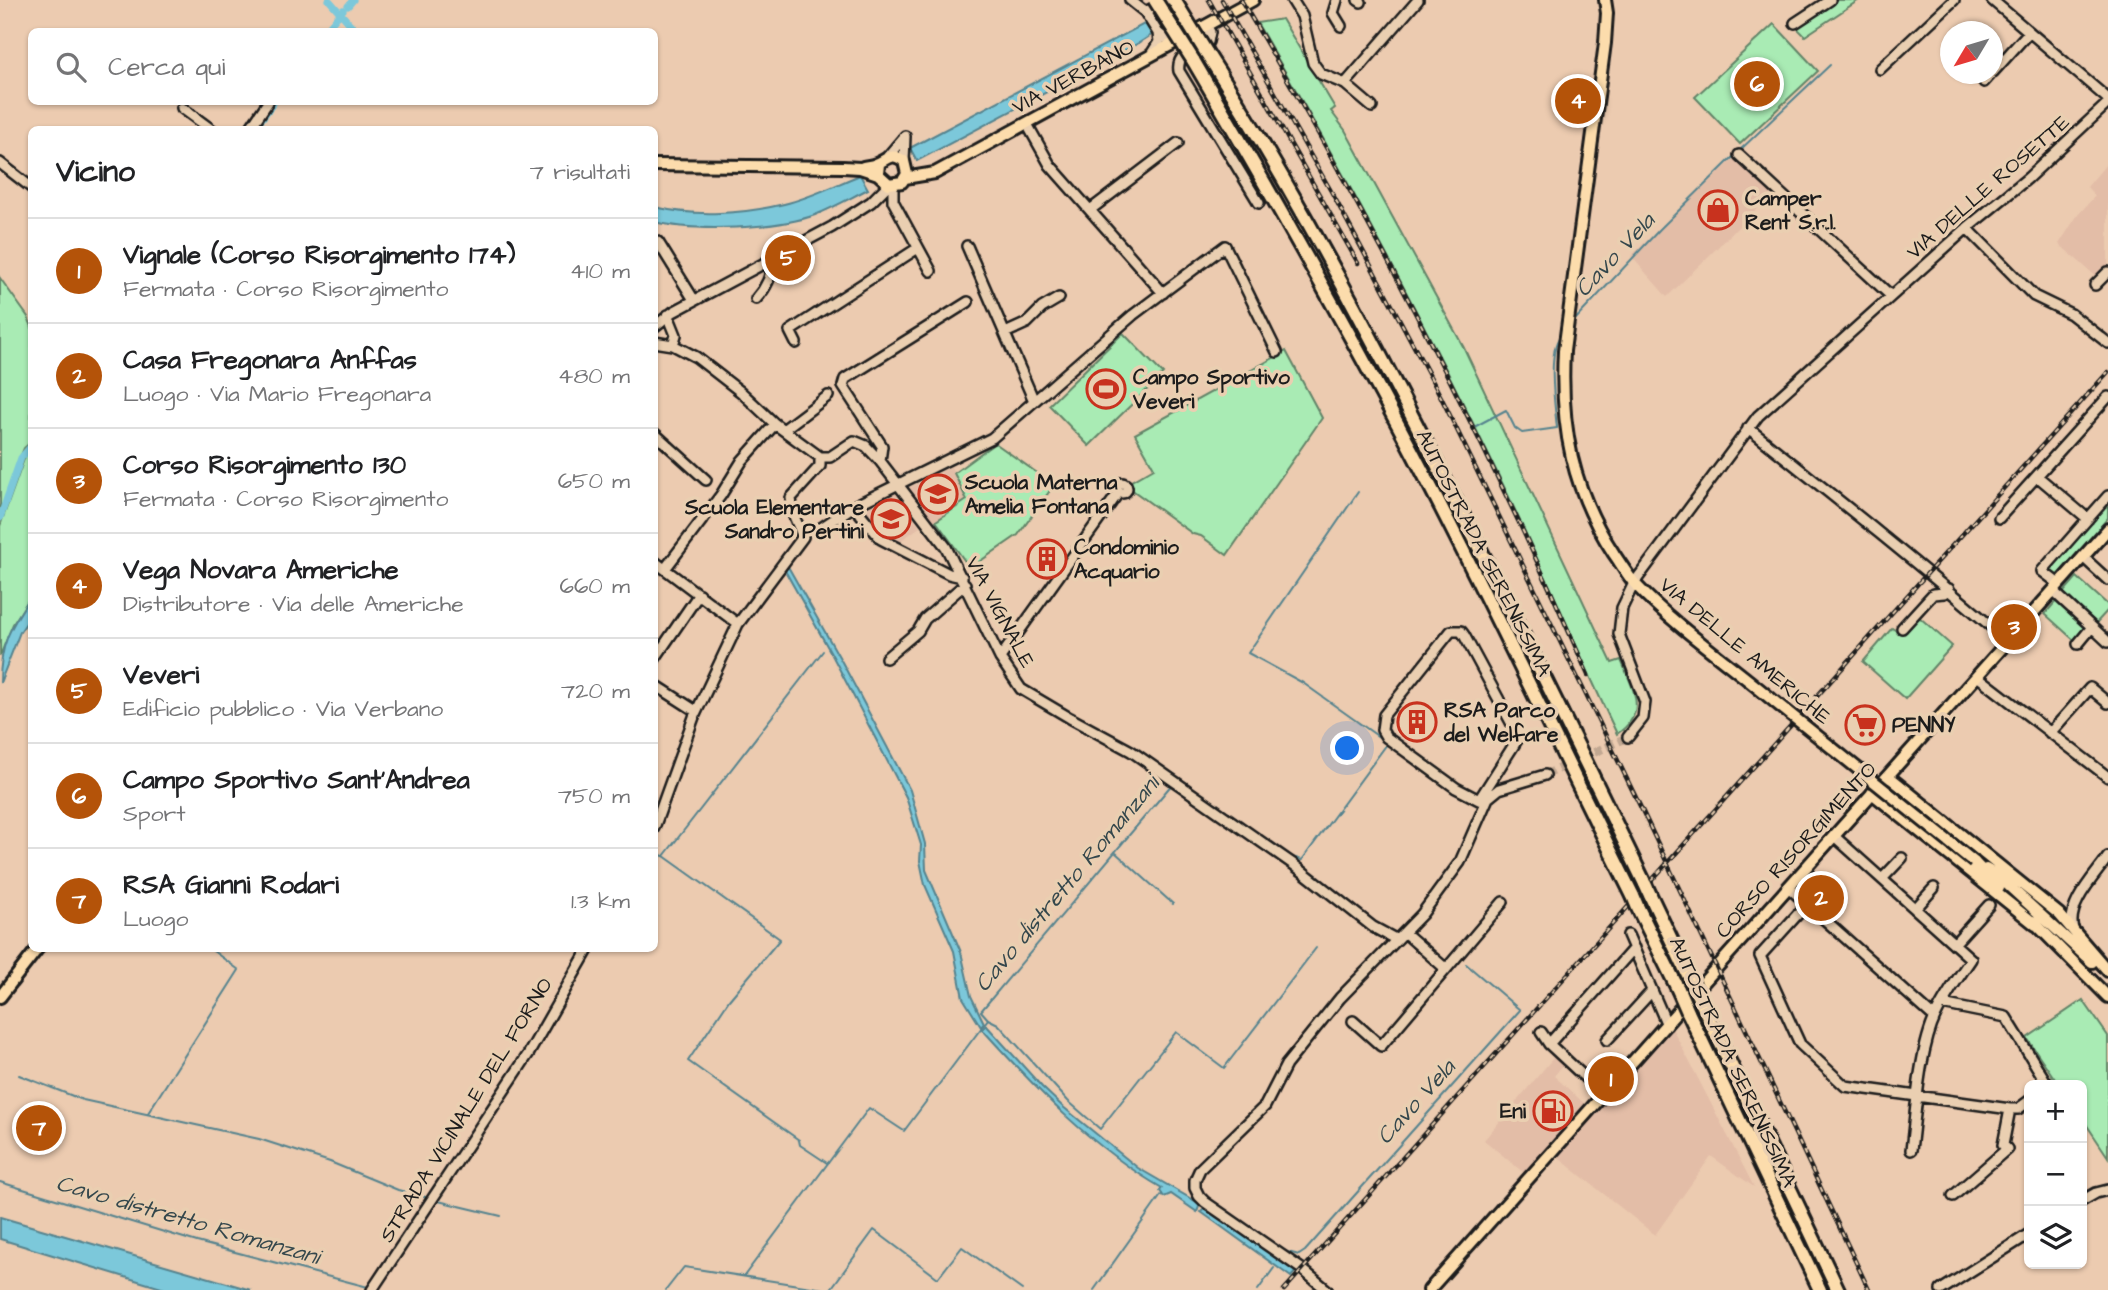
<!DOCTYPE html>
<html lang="it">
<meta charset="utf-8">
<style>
:root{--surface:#fff;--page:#f6f6f6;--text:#202124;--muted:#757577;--line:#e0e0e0;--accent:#b45309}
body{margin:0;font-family:"Architects Daughter",sans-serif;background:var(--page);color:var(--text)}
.controls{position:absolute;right:21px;bottom:21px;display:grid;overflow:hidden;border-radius:10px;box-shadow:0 2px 5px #0004}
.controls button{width:63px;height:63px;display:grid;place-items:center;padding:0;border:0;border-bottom:2px solid var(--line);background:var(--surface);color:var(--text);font:35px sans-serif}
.compass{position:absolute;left:1940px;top:21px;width:63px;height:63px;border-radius:50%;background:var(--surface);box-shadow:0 2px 5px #0004;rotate:232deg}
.you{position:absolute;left:1348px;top:749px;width:24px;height:24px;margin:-18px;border:5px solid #fff;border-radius:50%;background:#1a73e8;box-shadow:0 0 0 10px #1a73e833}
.badge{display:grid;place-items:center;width:46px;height:46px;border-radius:50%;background:var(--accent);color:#fff;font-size:23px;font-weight:700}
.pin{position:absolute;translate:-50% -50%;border:4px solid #fff;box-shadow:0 2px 7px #0006}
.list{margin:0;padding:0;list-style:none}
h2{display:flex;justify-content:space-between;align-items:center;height:91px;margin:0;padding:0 28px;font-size:30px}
h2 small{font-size:23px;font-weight:400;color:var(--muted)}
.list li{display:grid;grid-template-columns:46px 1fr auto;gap:21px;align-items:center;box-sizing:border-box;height:105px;padding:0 28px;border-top:2px solid var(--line)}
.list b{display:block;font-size:26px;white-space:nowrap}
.list p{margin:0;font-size:23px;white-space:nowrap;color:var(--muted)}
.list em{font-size:23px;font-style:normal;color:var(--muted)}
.icon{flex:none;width:38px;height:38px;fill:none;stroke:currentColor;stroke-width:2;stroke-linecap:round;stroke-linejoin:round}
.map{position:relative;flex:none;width:2108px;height:1290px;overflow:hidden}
.search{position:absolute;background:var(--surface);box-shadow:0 2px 5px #0004;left:28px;top:28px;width:630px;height:77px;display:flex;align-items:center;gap:18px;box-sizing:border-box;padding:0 24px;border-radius:10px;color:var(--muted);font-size:26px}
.panel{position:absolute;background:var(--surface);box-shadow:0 2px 5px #0004;left:28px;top:126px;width:630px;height:826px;border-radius:10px}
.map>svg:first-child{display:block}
.built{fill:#e3bda7}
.green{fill:#a9ebb4;stroke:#628468;stroke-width:2}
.water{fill:#7bc8da;stroke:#55838e;stroke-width:2}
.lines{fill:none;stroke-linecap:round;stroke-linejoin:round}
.stream{stroke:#55838e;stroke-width:2}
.canal{stroke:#7bc8da;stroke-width:7}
.minor-tunnel{stroke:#c2a892;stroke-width:9;stroke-dasharray:9 4.5;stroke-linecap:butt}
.minor-casing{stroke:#1c1c1c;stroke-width:14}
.major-casing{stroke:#1c1c1c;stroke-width:16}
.highway-casing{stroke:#1c1c1c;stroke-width:18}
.minor{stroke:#eacfb1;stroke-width:9}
.major{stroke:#fcdcac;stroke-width:10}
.highway{stroke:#fcdcac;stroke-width:12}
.rail-casing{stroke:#1c1c1c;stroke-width:4.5}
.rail{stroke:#eacfb1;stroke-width:2;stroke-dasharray:5;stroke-linecap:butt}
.major-bridge-casing{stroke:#1c1c1c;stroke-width:16;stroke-linecap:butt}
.highway-bridge-casing{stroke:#1c1c1c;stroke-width:18;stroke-linecap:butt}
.major-bridge{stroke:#fcdcac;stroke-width:10}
.highway-bridge{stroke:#fcdcac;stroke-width:12}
.labels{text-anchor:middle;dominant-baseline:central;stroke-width:7;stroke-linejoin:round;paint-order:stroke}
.street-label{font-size:21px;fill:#1c1c1c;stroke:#eacfb1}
.poi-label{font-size:21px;font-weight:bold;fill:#1c1c1c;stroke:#eacfb1;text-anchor:start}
.water-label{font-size:23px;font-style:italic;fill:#34474c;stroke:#eacfb1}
</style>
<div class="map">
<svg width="2108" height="1290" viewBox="0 0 2108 1290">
<rect width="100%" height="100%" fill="#eccbb0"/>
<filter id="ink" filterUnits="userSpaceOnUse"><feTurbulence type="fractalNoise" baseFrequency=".0143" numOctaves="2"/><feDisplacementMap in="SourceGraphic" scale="14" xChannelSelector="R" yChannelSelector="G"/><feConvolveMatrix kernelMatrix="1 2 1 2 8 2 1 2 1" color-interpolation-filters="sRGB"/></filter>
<g filter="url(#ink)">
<!-- built -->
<path class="built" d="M1736,156l39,35 -108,106 -36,-41z
M2108,162v107l-9,10 -40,-35 18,-28 18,-20 -8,-9z
M951,467l17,33 -36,24 -25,-35z
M895,493l25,34 -23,16 -14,-7 -23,-25z
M1671,1026l83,161 -43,-31 -56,79 -100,-80z
M1554,1057l9,8 -9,11 31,28 -61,69 -40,-33z"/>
<!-- green -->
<path class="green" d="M1837,0h22l-54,36 -9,-9z
M1282,19l53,89 -4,3 14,19 119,218 148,315 9,-3c12,30 28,52 -4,74 -37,-77 -72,-160 -109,-239 -77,-161 -161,-318 -251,-472z
M1774,24l44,47 -78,73 -45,-47z
M0,278l28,39 4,10 -1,115 -7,6 -3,7 -21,58z
M1123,333l40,41 -74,72 -40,-41z
M1286,351l36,67 -95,137 -26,-19 -8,-2 -62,-45 -3,-6 26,-15 -19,-34z
M995,443l59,42 -36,50 -48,33 -34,-47 31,-21 -13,-27z
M31,447v149l-18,28 -13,32v-130l27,-75z
M2108,499v19l-53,60 -8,-6z
M2077,577l31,28v5l-12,13 -33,-30z
M2057,600l30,28 -12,13 -30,-27z
M1918,616l34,30 -47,53 -42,-37 29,-34 9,6z
M2083,1000l25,36v121l-26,-39v-33h-23l-32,-47z"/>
<!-- water -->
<path class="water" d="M1146,23l7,11 -14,9 -222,118 -7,-13z
M860,175l8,14c-18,9 -35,19 -53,26 -38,14 -121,17 -160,7v-15c40,10 89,7 129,-3 26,-6 51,-19 76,-29z
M786,563l56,99 68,128 15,54 1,26 35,82 10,44 13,27 -3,4 -18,-29 -9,-47 -29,-66 -5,-24 1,-16 -15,-48 -75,-144 -48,-86z
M31,596v20l-11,16 -20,51c0,-40 10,-55 31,-87z
M986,1025l56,62 20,19 76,62 62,36 -3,8 -26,-18 -7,3 -4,-6 2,-3c-71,-41 -126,-99 -180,-159z
M1204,1209h3l90,61 -6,7 -90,-65z
M0,1217l251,73h-83l-168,-51z"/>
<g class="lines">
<!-- stream -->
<path class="stream" d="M1739,151l91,-86
M1573,322l87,-93 75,-74
M1476,426l30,-16 9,18 7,5 35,-5c-2,-21 -10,-74 3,-92
M1358,492l-110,161 55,30 80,57
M823,651l-159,205 116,83 -51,61 -41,61 111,79 1,5 27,18
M1438,780l10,7
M1462,796l16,10
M654,850l9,6
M1116,853l57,51
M1289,856l13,4 85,-116
M988,1019l-7,-8 192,-228
M514,1068l61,-104
M19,1075l64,25 176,39 71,23 68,28 31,8
M148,1113l91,-143 -30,-22
M0,1182l197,60 171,45
M434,1200l67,16
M1284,1251l15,4 6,-4 215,-241 -54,-46
M744,1276l125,-168 35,23 84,-112 10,5 70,77 32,28 76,-97 48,36 92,-120
M666,1290l18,-23 146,23 44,-60 64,48 24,-31 60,43
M1094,1290l68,-96
M1258,1290l16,-22"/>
<!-- canal -->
<path class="canal" d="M329,0l28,32
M348,6l5,-6
M324,32l19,-22
M261,120l13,-18
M0,518l21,-60 11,-13"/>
<!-- minor-tunnel -->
<path class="minor-tunnel" d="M1545,775l83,-38"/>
<!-- minor casing -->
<g class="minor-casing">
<path id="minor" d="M1130,0l15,12 13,21
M1292,0l10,16 11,47 8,11 24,10 27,23
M1337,0l-4,13 8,13
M1358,0l3,2
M1992,0l116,99
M1145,12l24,-12
M1795,23l35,-23
M1207,27l3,5 -2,10c-13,7 -32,11 -29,29l80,132
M1152,53l7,-11 -1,-9 6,5 15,3
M1880,69l74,-69
M1993,72l36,-40
M1984,82l7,-8
M1345,84l73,-84
M182,108l30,22
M1027,124l23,41 113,128
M249,130l19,-28
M1739,155l152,141
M888,156l17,-20 -1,25
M0,163l32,25
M893,185v16l38,70
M1090,210l88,-67
M1967,228l67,68 37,18 37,29
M654,241l4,1 36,58
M967,246l67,155
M2095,285l13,-13
M756,299c10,-11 17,-25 16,-40
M668,315l8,20 -3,10
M654,327l19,-15 159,-85 39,-25 18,-18
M1005,333l22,-10 15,-15 17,-10
M654,342l19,3 23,12 45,35 34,32 45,33h10l24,-16 12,5 14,15 66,86 54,111 21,31 49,29 61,33 162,113 80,63 24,13
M796,343l-6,-12 128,-83
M1748,428c88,70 176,140 260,213
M783,430l45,-34
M654,433l52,47
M880,461l2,-15 -39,-60 2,-7 123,-77
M2037,476l51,43
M1117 488a5 5 0 1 1 10 0a5 5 0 1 1-10 0Z
M854,506l27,33 68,35 13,3
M1999,518l109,-121
M818,530l36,-24 138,-68 141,-123 92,-69 52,106
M2083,557l25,23
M654,561l84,63
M665,569l56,-74 21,-34 33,-37
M2059,584l-17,-13 66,-75
M2053,591l39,36 -14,17
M2092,627l16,15
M1902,628l31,-34 11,-1 5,-4
M1451,631h10l3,4 55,102 -40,63 -23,-12 -70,-51 -4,-7 2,-15z
M886,658l32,-27 7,-12 40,-35
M1000,658l119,-166
M654,660l45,-66
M1977,676l131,101
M654,684l42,27
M2050,733l40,-45 18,15
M1628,737l15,-19 2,-16 -26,-68 3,-26 12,-25 124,-167 209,-188 61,-50 80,-75
M654,828l40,-111 44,-93 65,-87 -10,-23 -2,-16 29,-32v-9
M1834,836l137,123c-12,18 -26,37 -35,56 -17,35 -20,96 -25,135
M1882,879l20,-21
M1788,887l146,130
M1807,904l-47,52 40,88 45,42 165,23h8l11,-8
M1915,909l19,-21
M2073,929c-7,-24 22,-53 35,-72
M1405,933l41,36
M1628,935l39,90
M1954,944l35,-39
M1942,1004l64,13 42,68
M1353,1021l28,25 122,-144
M1541,1032l8,12 56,52
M1607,1040l45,-49
M1549,1044l85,-96
M1953,1196l54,-47 -4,-4 7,-36
M2082,1201l14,-8 12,-3
M372,1290l157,-237 60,-105
M1327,1290l-24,-20 -98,-68 -6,-6 -4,-8v-8l5,-11 65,-63 21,-41 54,-67 82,-84 38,-52 28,-64 11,-9 46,-14
M1941,1290l88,-56"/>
</g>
<!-- major casing -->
<g class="major-casing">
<path id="major" d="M1605,0l2,13 -2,30 -41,308c-4,75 8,139 50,203 7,10 14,22 22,31 41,43 93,78 139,117
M654,165l189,2 17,1 18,6
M863,167c4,-1 9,-1 13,-3 11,-4 15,-13 28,-3l3,13 -5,8 -13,2 -11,-10 1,-10
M905,178l30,-5 318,-173
M1888,776l171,138 49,57
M1872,793l164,132
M1974,862l25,26
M1986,869l12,7 94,86
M2033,921l75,76
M0,997l38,-49
M1429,1290l679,-761"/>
</g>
<!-- highway casing -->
<g class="highway-casing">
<path id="highway" d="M1206,52c72,112 135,228 196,345 84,160 164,324 243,487
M1193,60c81,138 160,277 234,420 71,137 137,278 206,416
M1650,895l39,82
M1638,908l40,81
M1700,1000l138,290
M1688,1012l132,278"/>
</g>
<!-- minor -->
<use href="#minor" class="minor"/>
<!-- major -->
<use href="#major" class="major"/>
<!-- highway -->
<use href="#highway" class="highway"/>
<!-- rail casing -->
<g class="rail-casing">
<path id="rail" d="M1209,0l149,263
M1222,0l109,191 110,206 201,413 227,480
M1241,0c129,217 246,443 347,675
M1284,1290l824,-918"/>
</g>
<!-- rail -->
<use href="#rail" class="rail"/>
<!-- major-bridge casing -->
<g class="major-bridge-casing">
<path id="major-bridge" d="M1775,702l199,160"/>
</g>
<!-- highway-bridge casing -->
<g class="highway-bridge-casing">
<path id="highway-bridge" d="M1155,0l38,60
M1174,0l32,52
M1645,884l5,11
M1633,896l5,12
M1689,977l11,23
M1678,989l10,23"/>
</g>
<!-- major-bridge -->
<use href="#major-bridge" class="major-bridge"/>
<!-- highway-bridge -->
<use href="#highway-bridge" class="highway-bridge"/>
</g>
</g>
<!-- icons -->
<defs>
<g id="shop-ring" transform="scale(2.0125)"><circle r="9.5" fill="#eacfb1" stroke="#c8321e" stroke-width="1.5"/><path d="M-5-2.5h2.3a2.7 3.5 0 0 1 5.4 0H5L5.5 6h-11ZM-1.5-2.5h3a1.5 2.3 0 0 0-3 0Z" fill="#c8321e"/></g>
<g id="stadium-ring" transform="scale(2.0125)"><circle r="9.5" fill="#eacfb1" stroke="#c8321e" stroke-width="1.5"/><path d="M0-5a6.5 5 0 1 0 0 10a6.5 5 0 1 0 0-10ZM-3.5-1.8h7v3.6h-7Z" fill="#c8321e"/></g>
<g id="school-ring" transform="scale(2.0125)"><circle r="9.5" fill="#eacfb1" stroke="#c8321e" stroke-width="1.5"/><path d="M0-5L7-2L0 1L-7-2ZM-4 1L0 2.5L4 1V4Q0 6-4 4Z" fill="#c8321e"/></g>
<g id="building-ring" transform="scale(2.0125)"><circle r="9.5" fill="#eacfb1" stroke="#c8321e" stroke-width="1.5"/><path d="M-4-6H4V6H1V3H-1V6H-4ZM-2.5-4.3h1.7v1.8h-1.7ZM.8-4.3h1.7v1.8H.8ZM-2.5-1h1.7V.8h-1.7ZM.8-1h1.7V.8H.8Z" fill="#c8321e"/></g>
<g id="supermarket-ring" transform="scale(2.0125)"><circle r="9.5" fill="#eacfb1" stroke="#c8321e" stroke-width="1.5"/><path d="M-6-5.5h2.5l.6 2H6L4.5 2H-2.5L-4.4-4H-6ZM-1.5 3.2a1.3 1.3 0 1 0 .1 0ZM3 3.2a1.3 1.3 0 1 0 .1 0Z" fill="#c8321e"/></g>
<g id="fuel-ring" transform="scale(2.0125)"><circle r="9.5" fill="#eacfb1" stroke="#c8321e" stroke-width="1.5"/><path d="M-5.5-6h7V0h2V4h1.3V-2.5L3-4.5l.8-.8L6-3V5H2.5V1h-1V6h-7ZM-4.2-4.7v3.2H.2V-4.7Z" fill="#c8321e"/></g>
</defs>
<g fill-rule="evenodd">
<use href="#shop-ring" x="1718" y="210"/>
<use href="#stadium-ring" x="1106" y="389"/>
<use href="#school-ring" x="938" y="494"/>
<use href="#school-ring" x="891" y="519"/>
<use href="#building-ring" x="1047" y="559"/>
<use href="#building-ring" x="1417" y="722"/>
<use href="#supermarket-ring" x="1865" y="725"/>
<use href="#fuel-ring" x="1553" y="1111"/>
</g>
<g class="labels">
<!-- street labels -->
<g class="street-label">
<text transform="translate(1073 77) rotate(-28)">VIA VERBANO</text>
<text transform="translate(1988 187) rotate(-41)">VIA DELLE ROSETTE</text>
<text transform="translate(1484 553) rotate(63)">AUTOSTRADA SERENISSIMA</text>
<text transform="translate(1000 612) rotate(62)">VIA VIGNALE</text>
<text transform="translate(1745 651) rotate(40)">VIA DELLE AMERICHE</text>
<text transform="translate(1796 850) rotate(-48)">CORSO RISORGIMENTO</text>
<text transform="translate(1733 1062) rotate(65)">AUTOSTRADA SERENISSIMA</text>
<text transform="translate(466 1110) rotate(-58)">STRADA VICINALE DEL FORNO</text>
</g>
<!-- poi labels -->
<g class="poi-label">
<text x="1745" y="198">Camper<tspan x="1745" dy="24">Rent S.r.l.</tspan></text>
<text x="1133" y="377">Campo Sportivo<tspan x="1133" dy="24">Veveri</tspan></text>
<text x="965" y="482">Scuola Materna<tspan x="965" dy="24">Amelia Fontana</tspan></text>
<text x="864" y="507" text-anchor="end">Scuola Elementare<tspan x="864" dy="24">Sandro Pertini</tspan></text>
<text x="1074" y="547">Condominio<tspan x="1074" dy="24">Acquario</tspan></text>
<text x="1444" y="710">RSA Parco<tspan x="1444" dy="24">del Welfare</tspan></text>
<text x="1892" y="725">PENNY</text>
<text x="1526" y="1111" text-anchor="end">Eni</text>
</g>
<!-- water labels -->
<g class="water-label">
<text transform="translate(1615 255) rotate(-47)">Cavo Vela</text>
<text transform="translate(1067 884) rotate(-50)">Cavo distretto Romanzani</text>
<text transform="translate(1416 1102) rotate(-48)">Cavo Vela</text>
<text transform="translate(188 1220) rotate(16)">Cavo distretto Romanzani</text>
</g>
</g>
</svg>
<div class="controls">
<button>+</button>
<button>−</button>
<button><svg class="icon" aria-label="layers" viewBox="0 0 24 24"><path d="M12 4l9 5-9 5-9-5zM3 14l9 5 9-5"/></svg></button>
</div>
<svg class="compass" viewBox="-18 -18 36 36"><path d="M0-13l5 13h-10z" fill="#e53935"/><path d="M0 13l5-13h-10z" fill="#757577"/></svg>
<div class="you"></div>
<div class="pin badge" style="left:1611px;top:1079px">1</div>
<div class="pin badge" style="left:1821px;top:898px">2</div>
<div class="pin badge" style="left:2014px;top:627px">3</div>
<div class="pin badge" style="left:1578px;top:101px">4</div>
<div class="pin badge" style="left:788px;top:258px">5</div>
<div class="pin badge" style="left:1757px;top:84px">6</div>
<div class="pin badge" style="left:39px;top:1128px">7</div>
<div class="search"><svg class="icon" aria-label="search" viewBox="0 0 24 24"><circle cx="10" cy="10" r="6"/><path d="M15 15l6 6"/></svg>Cerca qui</div>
<section class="panel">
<h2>Vicino<small>7 risultati</small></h2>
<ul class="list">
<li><span class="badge">1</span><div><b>Vignale (Corso Risorgimento 174)</b><p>Fermata · Corso Risorgimento</p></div><em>410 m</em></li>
<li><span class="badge">2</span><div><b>Casa Fregonara Anffas</b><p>Luogo · Via Mario Fregonara</p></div><em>480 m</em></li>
<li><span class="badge">3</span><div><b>Corso Risorgimento 130</b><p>Fermata · Corso Risorgimento</p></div><em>650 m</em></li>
<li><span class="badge">4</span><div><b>Vega Novara Americhe</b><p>Distributore · Via delle Americhe</p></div><em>660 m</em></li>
<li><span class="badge">5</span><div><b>Veveri</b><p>Edificio pubblico · Via Verbano</p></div><em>720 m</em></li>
<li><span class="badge">6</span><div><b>Campo Sportivo Sant'Andrea</b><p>Sport</p></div><em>750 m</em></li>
<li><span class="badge">7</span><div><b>RSA Gianni Rodari</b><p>Luogo</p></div><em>1.3 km</em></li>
</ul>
</section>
</div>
